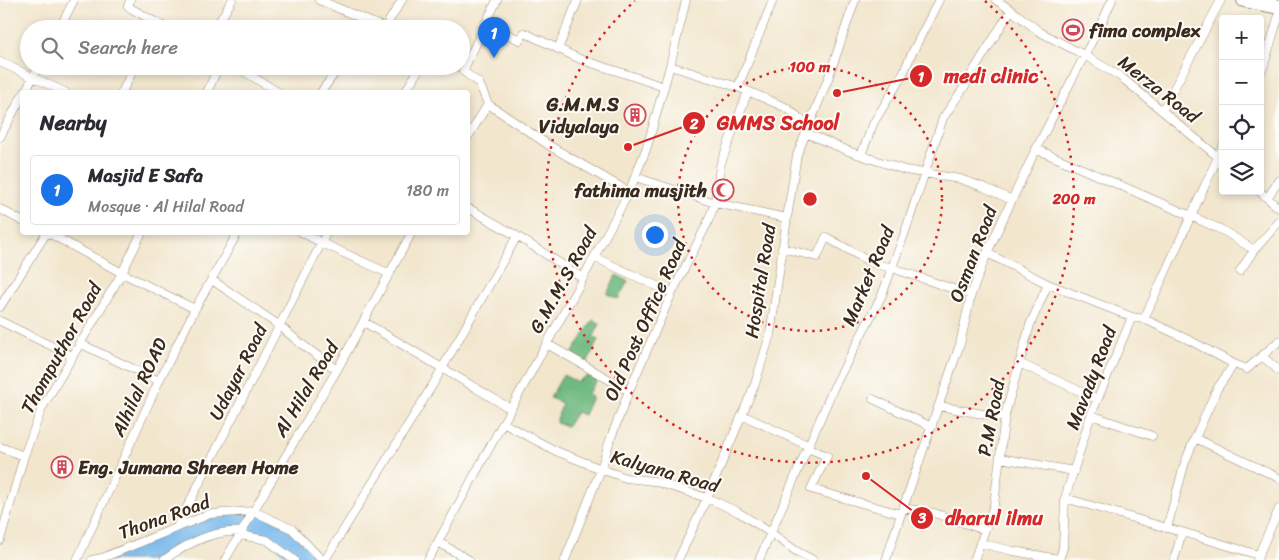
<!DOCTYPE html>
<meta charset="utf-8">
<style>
:root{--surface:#fff;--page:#f2f2f3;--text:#2b2b33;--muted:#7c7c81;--line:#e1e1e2;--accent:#1a73e8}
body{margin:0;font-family:Sriracha,sans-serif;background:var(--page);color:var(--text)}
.controls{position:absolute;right:15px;top:15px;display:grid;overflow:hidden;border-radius:5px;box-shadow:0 2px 8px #0003}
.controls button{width:45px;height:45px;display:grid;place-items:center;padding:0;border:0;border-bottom:1px solid var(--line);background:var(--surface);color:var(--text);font:25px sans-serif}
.you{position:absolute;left:654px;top:234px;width:18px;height:18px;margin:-12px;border:4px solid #fff;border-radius:50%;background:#1a73e8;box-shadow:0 0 0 8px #1a73e833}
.badge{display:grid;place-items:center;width:32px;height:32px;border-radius:50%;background:var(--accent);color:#fff;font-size:16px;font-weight:700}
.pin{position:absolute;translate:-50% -41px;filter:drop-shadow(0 1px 2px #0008)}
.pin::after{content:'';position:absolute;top:26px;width:18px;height:15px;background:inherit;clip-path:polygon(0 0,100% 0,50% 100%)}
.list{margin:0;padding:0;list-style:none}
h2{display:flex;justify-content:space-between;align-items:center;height:65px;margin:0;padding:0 20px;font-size:21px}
h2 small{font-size:16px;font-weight:400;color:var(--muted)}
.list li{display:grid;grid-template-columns:32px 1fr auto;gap:15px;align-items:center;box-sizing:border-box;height:70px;margin:0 10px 10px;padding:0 10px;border:1px solid var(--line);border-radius:5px}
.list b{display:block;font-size:19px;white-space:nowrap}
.list p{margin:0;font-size:16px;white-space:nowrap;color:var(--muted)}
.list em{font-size:16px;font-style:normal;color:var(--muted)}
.icon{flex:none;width:28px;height:28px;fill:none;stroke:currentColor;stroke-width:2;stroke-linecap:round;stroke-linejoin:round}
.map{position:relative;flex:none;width:1279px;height:560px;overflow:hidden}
.search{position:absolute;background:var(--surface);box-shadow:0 2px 8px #0003;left:20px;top:20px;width:450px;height:55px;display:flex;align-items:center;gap:12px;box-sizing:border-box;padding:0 18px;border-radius:28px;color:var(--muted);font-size:19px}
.panel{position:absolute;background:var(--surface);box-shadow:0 2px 8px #0003;left:20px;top:90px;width:450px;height:145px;border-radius:5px}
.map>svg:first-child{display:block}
.forest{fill:#6fb981;stroke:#557250}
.water{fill:#76b7eb;stroke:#587084}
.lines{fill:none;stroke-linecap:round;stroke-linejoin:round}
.street-casing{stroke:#968876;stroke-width:9}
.highway-casing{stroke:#968876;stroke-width:16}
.street{stroke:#fff;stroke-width:8}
.highway{stroke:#fff;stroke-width:14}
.ring{fill:none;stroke:#d62828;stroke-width:2.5;stroke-dasharray:2.5 5}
.labels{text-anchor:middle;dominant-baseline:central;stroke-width:4;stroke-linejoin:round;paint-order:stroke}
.poi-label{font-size:19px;font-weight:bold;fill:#3b2a1e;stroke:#fdfcf7;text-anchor:start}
.street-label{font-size:19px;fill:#3b2a1e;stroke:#fdfcf7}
.centre{fill:#d62828;stroke:#fdfcf7;stroke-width:2.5}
.ring-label{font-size:15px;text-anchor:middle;font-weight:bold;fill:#d62828;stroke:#fdfcf7;stroke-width:4;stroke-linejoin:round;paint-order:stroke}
.leader{fill:none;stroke:#d62828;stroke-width:2}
.callout-dot{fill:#d62828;stroke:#fdfcf7;stroke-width:2}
.mark-label{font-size:15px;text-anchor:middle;font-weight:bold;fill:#fff}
.callout-label{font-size:20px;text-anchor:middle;font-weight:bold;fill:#d62828;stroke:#fdfcf7;stroke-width:4;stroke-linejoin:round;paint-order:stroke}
</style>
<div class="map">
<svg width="1279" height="560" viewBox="0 0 1279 560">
<rect width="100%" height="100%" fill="#fdfcf7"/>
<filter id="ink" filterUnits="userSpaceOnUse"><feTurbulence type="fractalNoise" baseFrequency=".02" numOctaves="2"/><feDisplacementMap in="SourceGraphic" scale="10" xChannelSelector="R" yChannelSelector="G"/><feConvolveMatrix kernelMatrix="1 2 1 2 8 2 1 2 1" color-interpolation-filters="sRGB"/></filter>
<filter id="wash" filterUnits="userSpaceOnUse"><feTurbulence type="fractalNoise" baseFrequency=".0096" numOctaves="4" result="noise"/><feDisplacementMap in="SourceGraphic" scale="20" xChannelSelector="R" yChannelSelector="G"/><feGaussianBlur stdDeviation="1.12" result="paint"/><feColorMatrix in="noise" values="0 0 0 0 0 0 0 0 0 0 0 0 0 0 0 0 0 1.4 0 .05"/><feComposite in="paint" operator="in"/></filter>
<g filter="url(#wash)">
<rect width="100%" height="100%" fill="#f2e6cd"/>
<!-- forest -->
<path class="forest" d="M616,275l12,6 -10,18 -11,-5z
M593,320l7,4 -6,12 4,4 -11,23 -15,-9z
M563,375l14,7 10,-6 10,4 -9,13 4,4 -8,18 -8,-3 -9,14 -11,-3 6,-20 -12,-5z"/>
<!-- water -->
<path class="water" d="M257,513l32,15 33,32h-28l-36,-26 -29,-3 -16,4 -50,25h-71l118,-46z"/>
</g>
<g filter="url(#ink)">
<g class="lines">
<!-- street casing -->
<g class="street-casing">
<path id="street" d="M130,0l-2,6 4,3 36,20
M319,0l68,29
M996,0l15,10 29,22 44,23 37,22 102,84
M486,22l33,18h1l4,-7h1l57,27 50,16 32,11
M59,29l15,-29
M215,29l17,-29
M384,29l18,-29
M558,49l20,-49
M0,62l65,30
M235,66l43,26
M670,66l68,21 49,21 22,18
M1260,73l3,-5 16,-53
M738,87l35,-87
M25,92l14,-26
M122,92l13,-26
M207,92l12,-26
M321,92l19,-26
M405,92l16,-26
M488,104l62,42 79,46
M1162,111l59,-111
M806,133l45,19 54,18 55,9 23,8 29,13
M0,137l22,-41
M468,137l20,-33 -9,-21 -16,-12 34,-71
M1036,149l155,67 33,15 30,19
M861,155l13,-33 28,-46 9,-21 28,-55
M635,177l80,26 72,15
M1259,191l20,17
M1267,198l12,-17
M468,208l49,28 66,42
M0,209l22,12
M47,232l75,41 73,36
M301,232l21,11 68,31
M782,248l35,9 9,-20 46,26 20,5 79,27
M987,253l61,31 84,33
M594,257l78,36
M1240,271l14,-21 25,-28
M212,280l68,46 20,17 37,27
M0,307l47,-75
M1144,319l47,22 43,23
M0,321l72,35
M364,322l78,46 69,41
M79,343l80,38
M547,344l82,47
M1262,356l17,15
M1019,363l78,36
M873,399l59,28
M939,406l66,12
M742,415l67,31
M1091,415l61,21
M503,423l53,28 45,18 25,9 28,3 53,17 31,14 33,21 25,18 17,9
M1195,438l84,40
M0,447l24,9
M808,448l19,8 -16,33 90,25
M1000,458l74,13
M1065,498l102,30
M903,508l31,5 51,17
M177,527l150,-295
M1182,532l77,23
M240,535l27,5 27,20
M0,540l24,-84 18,-48 80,-135 20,-41
M438,542l31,18
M980,543l33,8 46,8
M77,560l82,-179 36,-72 43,-77
M92,560l10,-2 108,-44 43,-3 39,18 30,31
M164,560c22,-16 49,-31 77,-28
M225,560l73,-125 39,-65 75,-138
M325,560l110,-179 82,-145
M428,560l75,-137 80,-145 46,-86 18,-45 23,-81 16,-66
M565,560l36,-91 9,-29 19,-49 43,-98 35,-69 8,-21 5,-37 28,-75
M678,560l29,-62 48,-114 15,-49 17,-117 10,-63 31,-76 27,-79
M759,560l75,-173 48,-92 23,-63 38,-114 24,-35 7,-13 37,-60
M886,560l15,-46 59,-170 11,-49 16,-42 49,-104 68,-131 8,-18
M974,560l20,-55 11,-90 25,-90 18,-41
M1059,560l4,-12 2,-50 26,-83 41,-98 12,2 79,-173
M1174,560l8,-28 -15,-4 18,-66 10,-24 22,-49 17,-25 13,5 32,-28
M1257,560l5,-13 17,-38"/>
</g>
<!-- highway casing -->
<g class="highway-casing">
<path id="highway" d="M1244,0l35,7"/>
</g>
<!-- street -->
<use href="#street" class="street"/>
<!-- highway -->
<use href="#highway" class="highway"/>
</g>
</g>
<!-- distance rings -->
<g class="ring">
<circle cx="810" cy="199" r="132"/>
<path d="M985 1A264 264 0 1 1 635 1"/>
</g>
<!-- icons -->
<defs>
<g id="stadium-ring" transform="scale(1.125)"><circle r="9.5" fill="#fdfcf7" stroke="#d1495b" stroke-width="1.5"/><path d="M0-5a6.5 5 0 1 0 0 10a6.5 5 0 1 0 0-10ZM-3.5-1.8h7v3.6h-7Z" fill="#d1495b"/></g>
<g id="building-ring" transform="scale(1.125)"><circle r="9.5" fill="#fdfcf7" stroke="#d1495b" stroke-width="1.5"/><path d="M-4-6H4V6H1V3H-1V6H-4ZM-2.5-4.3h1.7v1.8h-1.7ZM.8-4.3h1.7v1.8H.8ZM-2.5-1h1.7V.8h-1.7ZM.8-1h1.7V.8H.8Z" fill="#d1495b"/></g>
<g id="mosque-ring" transform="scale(1.125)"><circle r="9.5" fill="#fdfcf7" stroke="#d1495b" stroke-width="1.5"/><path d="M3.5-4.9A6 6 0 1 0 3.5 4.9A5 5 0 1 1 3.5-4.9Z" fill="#d1495b"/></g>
</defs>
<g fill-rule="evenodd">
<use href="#stadium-ring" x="1073" y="30"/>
<use href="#building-ring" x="635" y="115"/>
<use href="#mosque-ring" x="723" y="190"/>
<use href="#building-ring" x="62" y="467"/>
</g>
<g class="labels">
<!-- poi labels -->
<g class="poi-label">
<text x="1089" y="30">fima complex</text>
<text x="619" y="104" text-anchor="end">G.M.M.S<tspan x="619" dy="22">Vidyalaya</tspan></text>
<text x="707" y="190" text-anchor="end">fathima musjith</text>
<text x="78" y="467">Eng. Jumana Shreen Home</text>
</g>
<!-- street labels -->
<g class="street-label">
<text transform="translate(1159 89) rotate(38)">Merza Road</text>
<text transform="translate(973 254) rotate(-69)">Osman Road</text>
<text transform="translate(868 276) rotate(-67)">Market Road</text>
<text transform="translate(563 280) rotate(-61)">G.M.M.S Road</text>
<text transform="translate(760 281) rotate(-81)">Hospital Road</text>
<text transform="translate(645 320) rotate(-66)">Old Post Office Road</text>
<text transform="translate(61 348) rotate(-61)">Thomputhor Road</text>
<text transform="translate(238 372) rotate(-63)">Udayar Road</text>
<text transform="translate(1091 378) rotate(-69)">Mavady Road</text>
<text transform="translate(139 387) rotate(-65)">Alhilal ROAD</text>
<text transform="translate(306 389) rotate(-59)">Al Hilal Road</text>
<text transform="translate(991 418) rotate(-79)">P.M Road</text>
<text transform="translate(665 471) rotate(16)">Kalyana Road</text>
<text transform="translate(164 517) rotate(-20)">Thona Road</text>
</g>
</g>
<circle cx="810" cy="199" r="8" class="centre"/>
<g class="ring-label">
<text x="810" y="72">100 m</text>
<text x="1074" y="204">200 m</text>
</g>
<!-- callouts -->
<path class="leader" d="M837 93L921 76M628 147L694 123M866 476L922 518"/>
<g class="callout-dot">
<circle cx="837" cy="93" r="5"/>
<circle cx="628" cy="147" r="5"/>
<circle cx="866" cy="476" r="5"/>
<circle cx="921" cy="76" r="12"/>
<circle cx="694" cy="123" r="12"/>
<circle cx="922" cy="518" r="12"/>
</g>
<g class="mark-label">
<text x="921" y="82">1</text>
<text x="694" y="129">2</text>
<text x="922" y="523">3</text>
</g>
<g class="callout-label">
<text x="991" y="83">medi clinic</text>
<text x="778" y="130">GMMS School</text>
<text x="994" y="525">dharul ilmu</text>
</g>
</svg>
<div class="controls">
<button>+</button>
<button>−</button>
<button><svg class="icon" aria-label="locate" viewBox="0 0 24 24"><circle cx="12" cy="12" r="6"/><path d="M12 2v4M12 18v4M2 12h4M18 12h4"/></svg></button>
<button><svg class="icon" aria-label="layers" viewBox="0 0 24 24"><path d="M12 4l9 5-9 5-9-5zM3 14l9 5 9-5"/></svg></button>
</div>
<div class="you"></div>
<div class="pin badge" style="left:494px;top:58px">1</div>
<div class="search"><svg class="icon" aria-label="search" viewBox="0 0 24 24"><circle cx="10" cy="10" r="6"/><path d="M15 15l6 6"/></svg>Search here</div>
<section class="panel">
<h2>Nearby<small></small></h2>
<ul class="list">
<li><span class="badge">1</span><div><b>Masjid E Safa</b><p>Mosque · Al Hilal Road</p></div><em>180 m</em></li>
</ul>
</section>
</div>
